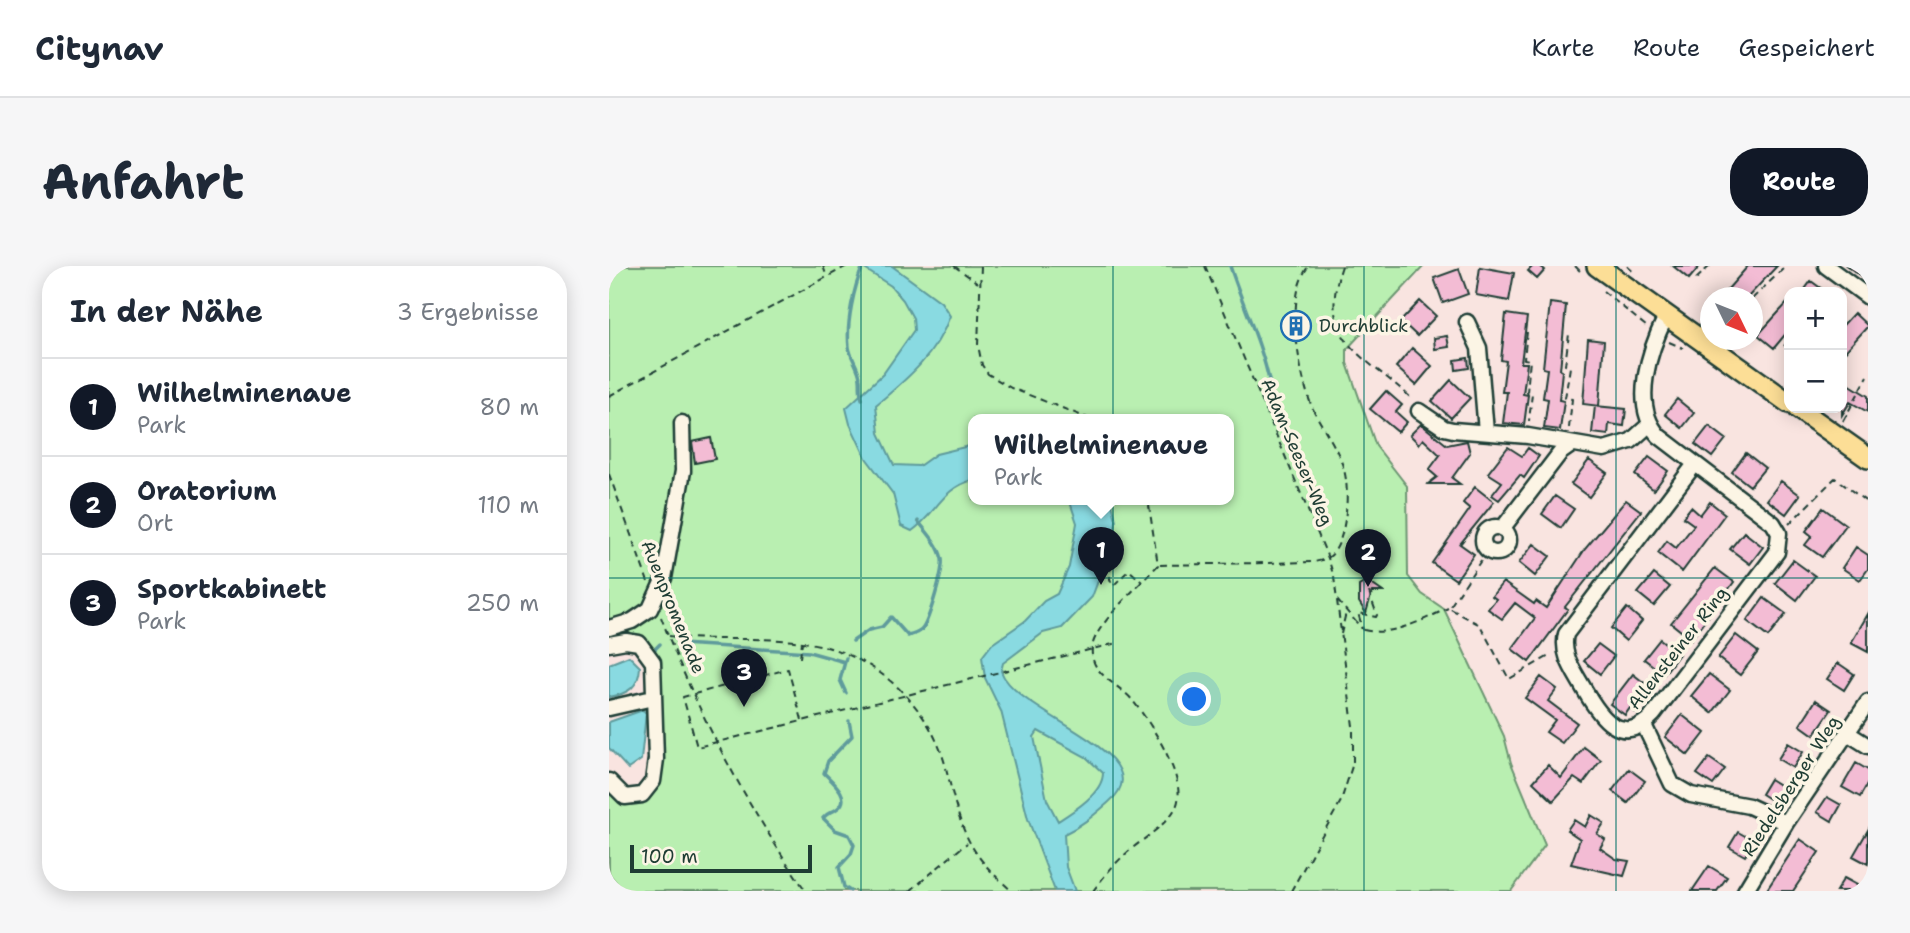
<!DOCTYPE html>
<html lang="de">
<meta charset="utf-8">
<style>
:root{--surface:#fff;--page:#f6f6f7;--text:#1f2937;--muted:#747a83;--line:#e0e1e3;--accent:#111827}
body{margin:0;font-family:"Shantell Sans",sans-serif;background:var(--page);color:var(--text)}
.controls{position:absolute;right:21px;top:21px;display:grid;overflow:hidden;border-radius:14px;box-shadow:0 4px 18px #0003}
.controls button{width:63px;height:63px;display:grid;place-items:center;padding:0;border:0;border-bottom:2px solid var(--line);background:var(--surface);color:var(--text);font:35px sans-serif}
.compass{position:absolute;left:1091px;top:21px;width:63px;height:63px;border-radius:50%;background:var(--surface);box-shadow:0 4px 18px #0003;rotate:133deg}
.scale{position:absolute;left:21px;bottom:18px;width:182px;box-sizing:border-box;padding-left:7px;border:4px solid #1f3d34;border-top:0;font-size:19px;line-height:24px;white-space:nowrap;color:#1f3d34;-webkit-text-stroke:5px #fcf5e5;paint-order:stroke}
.you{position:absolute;left:586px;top:434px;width:24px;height:24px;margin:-18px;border:5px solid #fff;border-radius:50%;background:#1a73e8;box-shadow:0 0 0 10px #1a73e833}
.badge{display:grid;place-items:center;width:46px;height:46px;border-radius:50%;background:var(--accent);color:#fff;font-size:23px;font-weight:700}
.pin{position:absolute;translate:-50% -58px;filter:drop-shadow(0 2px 4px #0008)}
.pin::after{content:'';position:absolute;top:37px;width:24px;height:21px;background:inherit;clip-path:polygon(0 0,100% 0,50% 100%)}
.popup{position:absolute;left:359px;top:148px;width:266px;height:91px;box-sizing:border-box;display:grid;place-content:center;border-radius:14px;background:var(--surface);filter:drop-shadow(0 2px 5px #0005);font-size:23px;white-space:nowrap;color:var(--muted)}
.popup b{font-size:26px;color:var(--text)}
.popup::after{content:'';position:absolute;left:50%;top:100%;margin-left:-14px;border:14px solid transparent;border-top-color:var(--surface)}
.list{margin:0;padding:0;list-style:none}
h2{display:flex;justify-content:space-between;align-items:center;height:91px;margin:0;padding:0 28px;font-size:30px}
h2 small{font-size:23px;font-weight:400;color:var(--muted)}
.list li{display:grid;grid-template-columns:46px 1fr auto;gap:21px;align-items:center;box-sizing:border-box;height:98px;padding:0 28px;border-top:2px solid var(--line)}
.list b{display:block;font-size:26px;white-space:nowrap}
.list p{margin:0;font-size:23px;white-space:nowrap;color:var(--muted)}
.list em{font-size:23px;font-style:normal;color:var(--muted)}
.map{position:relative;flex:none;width:1259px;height:625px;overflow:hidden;border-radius:28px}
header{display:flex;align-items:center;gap:42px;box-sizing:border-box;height:98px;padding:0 35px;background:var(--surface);border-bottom:2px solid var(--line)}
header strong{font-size:33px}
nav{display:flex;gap:38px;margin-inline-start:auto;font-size:24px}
.intro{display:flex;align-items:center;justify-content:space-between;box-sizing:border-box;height:168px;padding:0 42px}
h1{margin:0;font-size:49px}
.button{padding:18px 32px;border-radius:28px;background:var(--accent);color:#fff;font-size:24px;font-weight:700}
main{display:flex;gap:42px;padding:0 42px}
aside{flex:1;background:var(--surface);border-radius:28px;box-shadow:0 4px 18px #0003}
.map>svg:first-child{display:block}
.green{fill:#b9efb1;stroke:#6c9672;stroke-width:2;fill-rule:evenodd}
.water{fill:#89dae1;stroke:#5f9b9c;stroke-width:2;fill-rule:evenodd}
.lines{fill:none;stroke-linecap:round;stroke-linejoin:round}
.stream{stroke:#5f9b9c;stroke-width:3.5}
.building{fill:#f3bcd4;stroke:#1f3d34;stroke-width:2}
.minor-casing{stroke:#1f3d34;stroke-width:19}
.major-casing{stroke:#1f3d34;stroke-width:24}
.path{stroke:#1f3d34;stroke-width:2;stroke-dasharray:7 5;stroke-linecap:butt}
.minor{stroke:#fcf5e5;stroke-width:14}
.major{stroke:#fcde96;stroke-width:19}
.grid{fill:none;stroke:#0f766e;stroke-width:2;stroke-opacity:0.55}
.labels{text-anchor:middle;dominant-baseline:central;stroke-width:7;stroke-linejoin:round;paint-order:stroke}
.poi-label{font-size:18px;fill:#1f3d34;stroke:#fcf5e5;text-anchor:start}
.street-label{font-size:18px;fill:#1f3d34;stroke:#fcf5e5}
</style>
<header>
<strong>Citynav</strong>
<nav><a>Karte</a><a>Route</a><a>Gespeichert</a></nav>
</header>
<div class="intro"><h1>Anfahrt</h1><a class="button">Route</a></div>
<main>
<aside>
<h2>In der Nähe<small>3 Ergebnisse</small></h2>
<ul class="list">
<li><span class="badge">1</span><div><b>Wilhelminenaue</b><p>Park</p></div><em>80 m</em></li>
<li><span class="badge">2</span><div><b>Oratorium</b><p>Ort</p></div><em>110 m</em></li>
<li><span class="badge">3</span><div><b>Sportkabinett</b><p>Park</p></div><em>250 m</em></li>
</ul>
</aside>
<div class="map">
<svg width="1259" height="625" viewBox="0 0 1259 625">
<rect width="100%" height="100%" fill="#f9e4e0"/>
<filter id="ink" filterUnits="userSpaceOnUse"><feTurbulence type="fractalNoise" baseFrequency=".0143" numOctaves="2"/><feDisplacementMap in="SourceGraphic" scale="14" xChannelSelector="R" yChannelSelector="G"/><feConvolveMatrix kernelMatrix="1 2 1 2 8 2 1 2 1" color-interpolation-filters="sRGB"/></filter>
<g filter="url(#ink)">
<!-- green -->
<path class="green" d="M0,0h815l-77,83v14l29,83 31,40 1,90 14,18 22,15 60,127 7,27 34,82 -34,46h-888l-14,-17v-85l14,13 23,-3 12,-15 -10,-140 -39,-3zM364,153h256v80h-256z"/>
<!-- water -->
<path class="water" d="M251,0h32l49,36 9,14c-14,39 -43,63 -74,89l3,28 15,32 25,1 17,-12 37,-9v35c-31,8 -37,34 -61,51l-11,-5 -8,-32 -27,-36 -16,-34 -4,-16 37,-34 31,-44 -1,-12 -10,-18 -12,-14z
M460,233h42l5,21 -2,18 -22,59 -30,31 -19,5 -40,30 -2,8c15,44 165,83 108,131 -15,13 -26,23 -45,32l2,33 9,24h-20l-27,-72 -27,-108 -16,-33 -3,-21 10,-13 33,-23 19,-20 13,-7 12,-27 8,-44zM429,465l48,26 17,16c0,20 -29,38 -45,48l-11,-21 -13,-63z
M20,390l11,11c-1,20 -12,27 -31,30v-33z
M34,444l3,3 -5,47 -13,9 -19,-21v-26z"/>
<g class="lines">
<!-- stream -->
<path class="stream" d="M621,0c13,40 32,78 40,119
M253,133c-3,-8 -1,-13 -2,-21 -1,-11 -10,-21 -11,-31 -3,-24 5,-60 14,-81
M244,375l16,-11 13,-3 9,-10 17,19c6,-2 11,-2 15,-8 6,-9 21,-58 19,-69 -3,-14 -15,-27 -24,-38
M72,378l128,8 36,10
M43,386l8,-8
M237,427l-6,-13 6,-22
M240,455l3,15 -24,25 -4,12c8,8 28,24 14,35 -6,5 -10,4 -15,10l12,12 14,5 5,10 -3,9 -12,13 5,20 6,4"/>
</g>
<!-- building -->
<path class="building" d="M924,0h7l5,4 -8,9 -9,-8z
M1064,0h27l-11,13z
M1139,0h29l-30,32h-27z
M1238,0h21v15z
M871,1l34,6 -5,28 -33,-6z
M850,3l9,25 -25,9 -9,-25z
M1202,15l15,11h-23z
M811,35l16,15 -19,20 -16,-15z
M1180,35v29l-15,18 -16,-13z
M941,37l16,2 -6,65 2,1 -3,29 5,1 -4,29 -16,-2 4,-29 -5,-1 4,-29 -4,-1z
M1245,47l14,13 -26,29v-29z
M897,48l21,3 -6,46h6l-4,31 5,1 -4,30 -21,-2 4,-31h-5l4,-31 -5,-1z
M838,70l2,11 -14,2 -1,-11z
M979,73l16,2 -5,65 -16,-2z
M803,82l20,18 -16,19 -20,-18z
M859,92l1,10 -13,2 -1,-10z
M842,114l19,18 -19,20 -19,-17z
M1233,114l26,16v16l-18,-10 -8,13z
M777,125l16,14 -6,7 11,10 -9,10 -28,-23z
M1068,133l17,14 -12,15 -17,-14z
M986,140l31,3 -2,17 -15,-2 -1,11 -16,-2z
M812,158l26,21 20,-4 3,12 -18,25 8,6h-32l9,-7 -8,-7 11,-15 -17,-16 -4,5 -9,-9z
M1100,160l17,13 -14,18 -17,-13z
M102,172l4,21 -20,4 -3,-21z
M899,181l14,9 6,-8 11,8 -15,22 -4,-3 -21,25 -7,-5 10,-13 -14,-9z
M1137,187l19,15 -15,18 -18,-14z
M1040,191l19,14 -14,19 -19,-15z
M980,194l18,13 -18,24 -18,-13z
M1172,215l19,14 -14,19 -19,-14z
M866,221l19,15 -34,42 14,10 -18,26 -24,-17 38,-54 -7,-6z
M946,230l19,13 -13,19 -19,-14z
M1017,234l15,11 -76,96 3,2 -39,53 -17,-13 23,-31 -20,-15 -13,16 -14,-10 8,-10 -4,-3 11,-14 31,22 2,-3 10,7 39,-59z
M1101,236l15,12 -43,58 -24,-19 9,-12 9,7 18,-23 -11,-8 8,-10 9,8z
M1214,242l23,17 -24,32 -17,-12 7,-9 -6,-5z
M1135,266l19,15 -13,17 -20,-15z
M925,278l16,12 -15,20 -16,-13z
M1247,281l12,8v14l-8,11 -18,-12z
M1184,294l22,16 -18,24 -22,-17z
M1106,302l19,14 -43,57 -20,-16z
M1045,308l16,13 -16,19 -16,-13z
M758,315l16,11h-11l-6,21 -7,-11v-16z
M1155,332l22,16 -18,23 -21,-16z
M1018,342l15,13 -16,20 -15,-13z
M1259,348v38l-17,-9z
M1127,369l22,17 -18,23 -22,-17z
M1051,373l19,15 -15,20 -20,-15z
M989,378l16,12 -14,18 -16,-13z
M1229,397l16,11 -10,16 -17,-11z
M1024,408l19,15 -17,23 -5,-4 -5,7 -15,-11z
M1100,408l21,16 -18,23 -21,-17z
M932,411l16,12 -9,12 29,22 -15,20 -16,-11 9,-12 -30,-22z
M1207,434l15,10 -17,25 -14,-10z
M1073,449l23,18 -17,22 -23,-18z
M1179,477l15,9 -10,16 -15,-9z
M975,481l17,13 -18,24 -9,-6 -21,23 -20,-19 15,-17 13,13z
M1100,492l16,11 -12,16 -16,-11z
M1247,497l12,7v13l-8,14 -18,-10z
M1020,503l16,12 -17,22 -16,-12z
M1161,513l16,10 -9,15 -16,-10z
M1218,531l14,8 -9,16 -15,-9z
M982,549l13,8 -7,11 8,5 -5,9 16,11 13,2 -5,15 -53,-12 9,-25 -13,-9 7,-10 11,7z
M1259,564v34l-15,-8z
M1129,566l16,9 -9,15 -16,-9z
M1191,573l19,13 -26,39h-27z
M1100,600l18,11 -10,14h-25z
M1235,612l24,13h-32z"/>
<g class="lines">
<!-- minor casing -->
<g class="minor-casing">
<path id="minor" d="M1217,0l42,31
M1057,50c-16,33 -36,89 -7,120l114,87 6,10 -2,19 -124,163c-32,33 -53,2 -69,-26 -10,-18 -23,-34 -18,-55l129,-170
M858,56l12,26 7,84
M810,145l25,17 9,2 75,6 76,13 27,-8 19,-17
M874 274a13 13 0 1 1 26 0a13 13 0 1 1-26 0Z
M893,263l58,-76 10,-7
M0,362l23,-7 18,-12 14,-31 19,-107 -1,-48
M0,378l17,-3 13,2 14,19 3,97 -3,22 -11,14 -17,2 -16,-16
M0,442l44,-10
M1035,459l28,59 19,11 58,11 37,17
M1240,468l19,12
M1136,625l41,-68 82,-121"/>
</g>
<!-- major casing -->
<g class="major-casing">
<path id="major" d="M988,0l192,137
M1188,142l71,50"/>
</g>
<!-- path -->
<path class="path" d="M214,0l4,11
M345,0l24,17
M372,0l-3,79 4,20 6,9 23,14 79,31
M596,0l123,292 6,19 19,149v37l-12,38 -50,90
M733,0c-27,77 24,89 69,132
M966,0l5,5
M1018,0l9,8
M1087,13l14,-13
M994,25l44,36
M1143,33l34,-33
M918,66l-3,27 6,1 -3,32 5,1 -3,28
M1060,76l14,6
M1175,80l5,-5
M0,130l238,-130
M1234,155l25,-45
M960,162l3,-29 -7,-1 5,-31 -5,-2 4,-31
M0,208l39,108
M1180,258l46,-46 33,25
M879,284l-39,58 31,17 29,54 42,-24
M502,286l-1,27 3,7 16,-16 13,12
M551,299l154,-3c4,-1 11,-2 15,-5 18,-13 21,-68 15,-87 -6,-23 -22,-42 -32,-63 -13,-32 -28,-113 -3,-141
M728,334l26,30 -5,-17 18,4 1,-2 -8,-23
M52,351c35,94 88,192 145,274
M755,364c26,7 60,-10 84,-22
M732,368l5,-22
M60,370c44,6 89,0 133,6 68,8 128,61 144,126 15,59 18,82 66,123
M191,392l2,-16
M193,454l-14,-51 -105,28 14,50 420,-104
M301,625l57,-48
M484,625c11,-15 22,-28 36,-40 15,-13 38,-26 47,-44 13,-26 -26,-85 -43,-106 -13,-17 -44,-26 -41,-53 2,-23 49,-64 66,-83l-10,-66"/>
<!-- minor -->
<use href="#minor" class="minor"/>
<!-- major -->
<use href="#major" class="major"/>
</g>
</g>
<!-- grid -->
<path class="grid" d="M252,0v625M504,0v625M755,0v625M1007,0v625M0,312h1259"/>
<!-- icons -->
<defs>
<g id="building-ring" transform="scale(1.575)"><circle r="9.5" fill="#fcf5e5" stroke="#1f6fb2" stroke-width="1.5"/><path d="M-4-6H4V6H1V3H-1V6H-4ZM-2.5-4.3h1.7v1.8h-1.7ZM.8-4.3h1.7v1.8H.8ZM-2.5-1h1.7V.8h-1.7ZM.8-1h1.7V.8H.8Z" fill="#1f6fb2"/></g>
</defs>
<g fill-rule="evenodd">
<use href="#building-ring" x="687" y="60"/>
</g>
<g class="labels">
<!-- poi labels -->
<g class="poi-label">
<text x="710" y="60">Durchblick</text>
</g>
<!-- street labels -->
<g class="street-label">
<text transform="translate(688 186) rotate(67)">Adam-Seeser-Weg</text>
<text transform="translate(64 341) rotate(68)">Auenpromenade</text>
<text transform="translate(1069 382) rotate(-52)">Allensteiner Ring</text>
<text transform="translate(1182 520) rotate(-57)">Riedelsberger Weg</text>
</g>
</g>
</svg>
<div class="controls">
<button>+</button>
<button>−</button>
</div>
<svg class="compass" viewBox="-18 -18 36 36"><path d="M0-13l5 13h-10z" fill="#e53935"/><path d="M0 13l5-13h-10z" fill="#747a83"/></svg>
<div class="scale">100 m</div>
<div class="you"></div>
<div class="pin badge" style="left:492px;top:319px">1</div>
<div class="popup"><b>Wilhelminenaue</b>Park</div>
<div class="pin badge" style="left:759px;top:321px">2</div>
<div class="pin badge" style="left:135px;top:441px">3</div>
</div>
</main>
